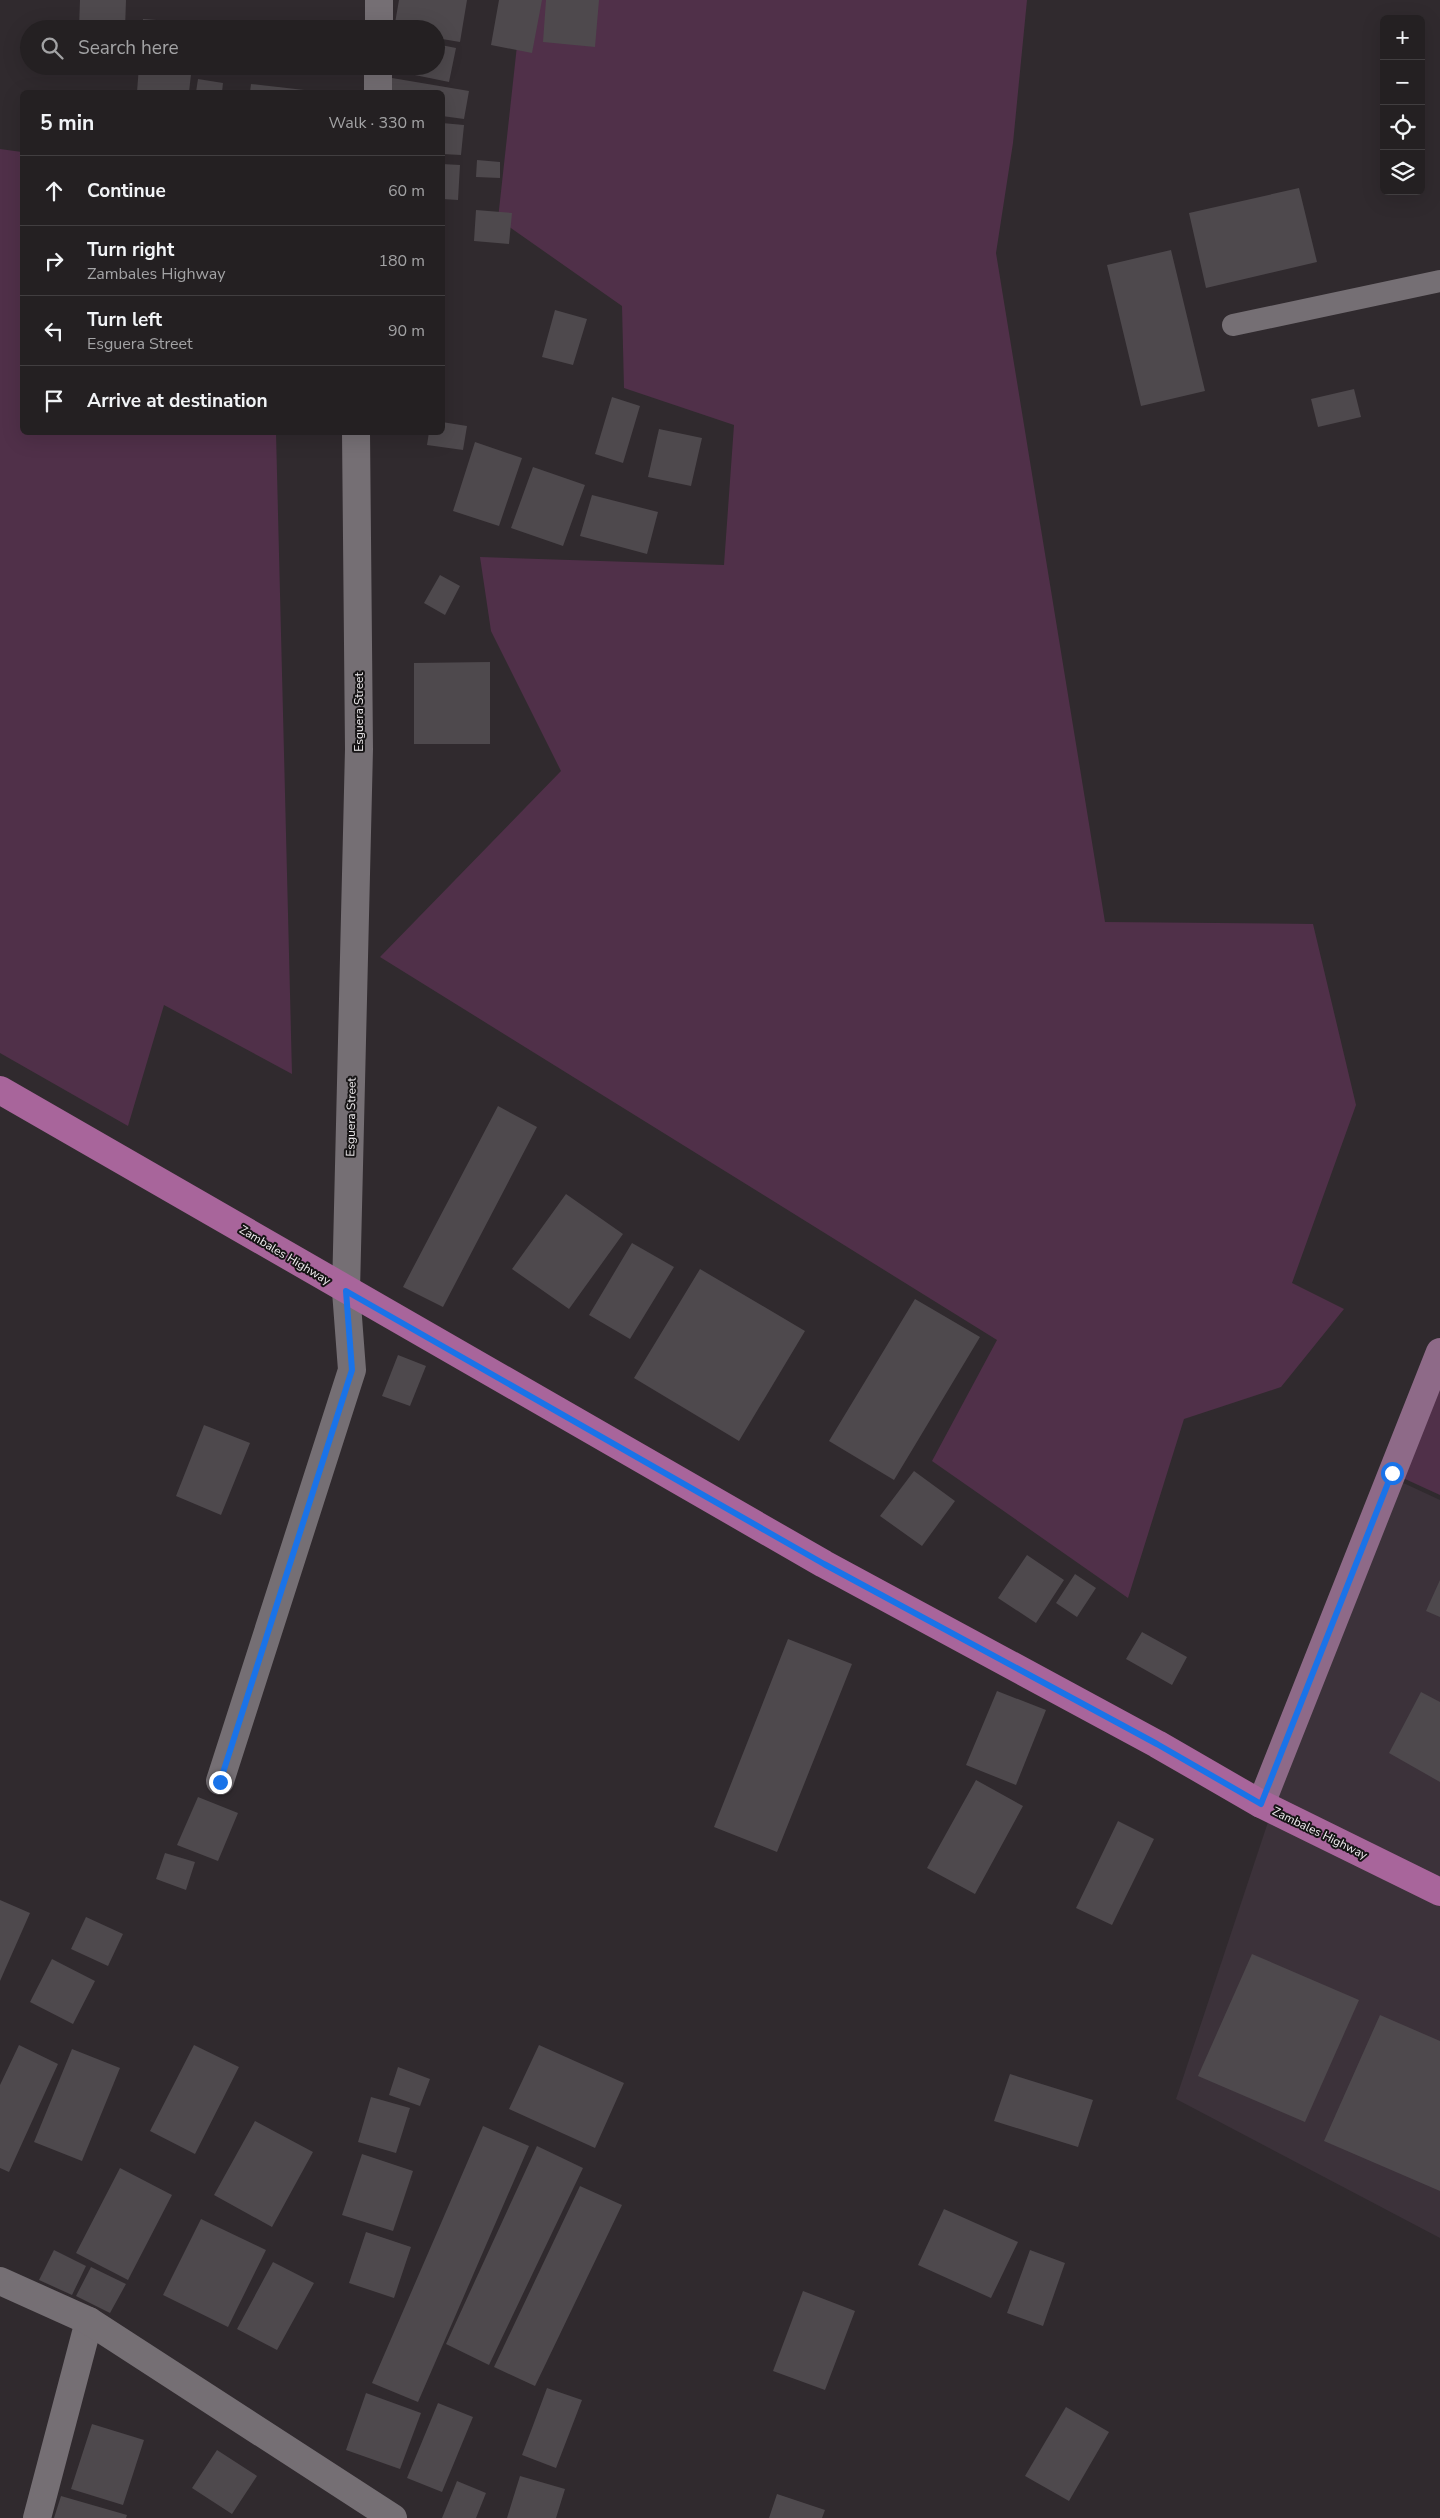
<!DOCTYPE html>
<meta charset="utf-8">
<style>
:root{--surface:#242022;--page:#302d2f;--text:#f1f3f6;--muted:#a3a3a5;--line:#413e40}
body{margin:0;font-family:"Nunito Sans",sans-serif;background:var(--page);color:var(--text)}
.controls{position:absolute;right:15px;top:15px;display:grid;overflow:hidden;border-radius:8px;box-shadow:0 5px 20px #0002}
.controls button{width:45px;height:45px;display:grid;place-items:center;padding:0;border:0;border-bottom:1px solid var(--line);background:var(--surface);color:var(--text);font:25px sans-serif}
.stop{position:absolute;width:15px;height:15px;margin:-11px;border:4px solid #1a73e8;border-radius:50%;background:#fff}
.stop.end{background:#1a73e8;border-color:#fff;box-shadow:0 1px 5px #0008}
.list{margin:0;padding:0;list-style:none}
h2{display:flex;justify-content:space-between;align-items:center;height:65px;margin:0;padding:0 20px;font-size:21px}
h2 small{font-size:16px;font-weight:400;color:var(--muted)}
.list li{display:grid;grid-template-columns:32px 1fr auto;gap:15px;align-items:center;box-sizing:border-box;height:70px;padding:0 20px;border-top:1px solid var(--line)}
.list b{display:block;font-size:19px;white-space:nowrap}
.list p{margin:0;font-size:16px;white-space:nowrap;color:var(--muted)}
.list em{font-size:16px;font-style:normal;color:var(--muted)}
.icon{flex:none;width:28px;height:28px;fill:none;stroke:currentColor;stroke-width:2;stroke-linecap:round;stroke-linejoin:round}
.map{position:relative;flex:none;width:1440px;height:2518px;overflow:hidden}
.search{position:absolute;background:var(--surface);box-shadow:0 5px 20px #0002;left:20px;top:20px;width:425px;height:55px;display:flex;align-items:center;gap:12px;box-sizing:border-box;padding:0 18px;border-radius:28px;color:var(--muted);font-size:19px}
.panel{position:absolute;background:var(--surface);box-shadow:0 5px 20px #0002;left:20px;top:90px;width:425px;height:345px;border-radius:8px}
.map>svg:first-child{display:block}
.built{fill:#3c323a}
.green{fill:#503049}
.building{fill:#4e494d}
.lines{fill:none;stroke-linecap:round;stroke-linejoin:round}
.service{stroke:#756f74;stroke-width:22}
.minor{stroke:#756f74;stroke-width:28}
.tertiary{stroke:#756f74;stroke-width:28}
.secondary{stroke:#8e6a88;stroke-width:28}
.primary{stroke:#a8659b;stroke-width:28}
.route{stroke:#1a73e8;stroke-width:6}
.labels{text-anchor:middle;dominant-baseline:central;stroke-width:4;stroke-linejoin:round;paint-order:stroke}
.street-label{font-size:12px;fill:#f3f0f2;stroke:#161415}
</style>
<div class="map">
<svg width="1440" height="2518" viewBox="0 0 1440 2518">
<rect width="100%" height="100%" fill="#302a2e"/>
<!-- built -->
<path class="built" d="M1397,1480l43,20v383l-170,-83z
M1269,1819l171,84v335l-264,-139z"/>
<!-- green -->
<path class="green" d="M522,0h505l-14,143 -17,110 109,669 208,2 43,181 -64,178 52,26 -63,78 -97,32 -56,179 -196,-137 65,-121 -617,-383 181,-186 -70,-140 -11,-74 244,8 10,-140 -110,-37 -2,-82 -124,-87z
M0,149l22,3v280l254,1 16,641 -128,-69 -36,121 -128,-73z
M1440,1352v143l-48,-22z"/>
<!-- building -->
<path class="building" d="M80,0h46l-1,29h-46z
M399,0h68l-7,42 -24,-4v-9h-42z
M499,0h43l-10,53 -41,-8z
M546,0h53l-4,47 -52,-5z
M143,19l81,6v4h-82z
M231,21l35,4 -1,4h-35z
M436,44l20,4 -7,34 -44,-9 2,-7h29z
M139,66h53l-3,26h-52z
M392,78l77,13 -5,28 -22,-3v-24h-52z
M198,79l25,4 -1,9h-26z
M251,84l62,7v1h-63z
M442,123l22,2 -3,30 -19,-1z
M477,160l23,2v16l-24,-1z
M442,164l18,1 -2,35 -16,-1z
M1299,188l18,74 -111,26 -17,-75z
M476,210l36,3 -3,31 -35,-3z
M1171,250l34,141 -64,15 -34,-141z
M555,310l32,9 -14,46 -31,-8z
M1354,389l7,28 -43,10 -7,-28z
M612,397l28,9 -17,57 -28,-9z
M442,422l25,4 -4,24 -36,-5 2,-13h13z
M659,429l43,9 -11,48 -43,-9z
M475,442l47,16 -23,68 -46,-15z
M533,467l52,18 -22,61 -52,-18z
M592,495l66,17 -11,42 -67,-18z
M440,575l20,11 -15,29 -21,-12z
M490,662v82h-76v-81z
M498,1106l39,21 -94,180 -40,-20z
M566,1194l57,40 -54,75 -57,-40z
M632,1243l42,24 -44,72 -41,-24z
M700,1269l105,62 -66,110 -105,-63z
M915,1299l65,38 -86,143 -65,-39z
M398,1355l28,11 -16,40 -28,-10z
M204,1425l46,18 -29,72 -45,-19z
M914,1471l41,30 -33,45 -42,-30z
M1027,1555l37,25 -28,43 -38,-25z
M1075,1574l21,14 -19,29 -21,-14z
M1440,1580v37l-14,-6z
M1142,1632l45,25 -15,28 -46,-26z
M788,1639l64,25 -75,188 -63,-25z
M997,1691l49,19 -30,75 -50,-20z
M1421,1692l19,10v80l-51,-29z
M976,1780l47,26 -48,88 -48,-26z
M198,1797l40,16 -20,48 -41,-16z
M1118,1821l36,18 -42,86 -36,-17z
M165,1853l30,9 -9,28 -30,-11z
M0,1900l30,13 -30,68z
M86,1917l37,17 -15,32 -37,-17z
M1252,1954l107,46 -54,122 -107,-46z
M52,1959l43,22 -22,43 -43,-22z
M1380,2015l60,26v150l-116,-50z
M19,2045l39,19 -49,108 -9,-4v-83z
M194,2045l45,22 -44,87 -45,-23z
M539,2045l85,38 -29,65 -86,-39z
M72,2049l48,19 -38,93 -48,-19z
M398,2067l32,12 -10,27 -31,-11z
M1010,2074l83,26 -15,47 -84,-26z
M371,2097l39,11 -14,45 -38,-11z
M255,2121l58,31 -41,75 -58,-32z
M483,2126l46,20 -111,256 -46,-19z
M537,2146l46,22 -94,197 -43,-21z
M362,2154l51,17 -20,60 -51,-16z
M120,2168l52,27 -44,85 -52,-27z
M580,2186l42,19 -87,181 -41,-19z
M944,2209l74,33 -27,56 -73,-33z
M201,2219l65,31 -38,77 -65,-32z
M366,2232l45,15 -17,51 -45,-15z
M54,2250l32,16 -14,29 -33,-15z
M1030,2250l35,13 -22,63 -36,-13z
M273,2262l41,21 -37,67 -40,-21z
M91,2267l35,17 -16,29 -34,-17z
M803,2291l52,20 -30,79 -52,-19z
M547,2388l35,12 -26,68 -34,-13z
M366,2393l55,20 -21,56 -54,-19z
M438,2403l35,14 -31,75 -35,-14z
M1066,2407l43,25 -40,69 -44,-25z
M92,2424l52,16 -21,65 -52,-16z
M217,2450l40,26 -25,38 -40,-26z
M520,2476l45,13 -9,29h-49z
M457,2481l29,12 -10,25h-34z
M777,2494l48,16 -3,8h-53z
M61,2496l66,19 -1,3h-72z"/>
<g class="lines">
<!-- service -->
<path class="service" d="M1233,325l207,-44"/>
<!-- minor -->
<path class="minor" d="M379,29v-29
M378,92v-26
M220,1781l132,-411 -6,-79 13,-542 -3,-317
M37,2518l52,-197"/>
<!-- tertiary -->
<path class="tertiary" d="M0,2281l89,40 304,197"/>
<!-- secondary -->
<path class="secondary" d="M1261,1804l179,-452"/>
<!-- primary -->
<path class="primary" d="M0,1090l824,474 333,180 104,60 179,88"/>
</g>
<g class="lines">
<!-- route -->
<path class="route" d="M220,1782l132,-412 -6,-79 478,273 333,180 104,60 131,-331"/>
</g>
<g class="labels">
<!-- street labels -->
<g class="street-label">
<text transform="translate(359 712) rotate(-90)">Esguera Street</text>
<text transform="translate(351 1117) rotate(-89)">Esguera Street</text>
<text transform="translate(285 1255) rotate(31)">Zambales Highway</text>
<text transform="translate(1320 1833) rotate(26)">Zambales Highway</text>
</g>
</g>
</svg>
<div class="controls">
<button>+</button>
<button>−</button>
<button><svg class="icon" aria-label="locate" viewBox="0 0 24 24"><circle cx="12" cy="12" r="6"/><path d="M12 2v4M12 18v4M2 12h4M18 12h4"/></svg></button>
<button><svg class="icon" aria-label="layers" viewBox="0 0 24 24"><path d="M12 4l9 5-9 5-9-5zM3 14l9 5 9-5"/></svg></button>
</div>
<div class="stop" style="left:1392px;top:1473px"></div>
<div class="stop end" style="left:220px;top:1782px"></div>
<div class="search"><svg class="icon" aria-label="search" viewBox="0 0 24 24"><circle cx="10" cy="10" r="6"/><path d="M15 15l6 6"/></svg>Search here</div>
<section class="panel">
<h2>5 min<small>Walk · 330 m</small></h2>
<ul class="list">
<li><svg class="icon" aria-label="ahead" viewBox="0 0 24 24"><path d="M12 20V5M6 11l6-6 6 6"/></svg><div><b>Continue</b></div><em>60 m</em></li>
<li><svg class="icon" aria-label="right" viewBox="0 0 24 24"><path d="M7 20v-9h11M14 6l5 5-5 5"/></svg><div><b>Turn right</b><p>Zambales Highway</p></div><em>180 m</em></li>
<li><svg class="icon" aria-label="left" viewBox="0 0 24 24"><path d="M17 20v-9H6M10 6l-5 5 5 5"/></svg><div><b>Turn left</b><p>Esguera Street</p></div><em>90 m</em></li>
<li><svg class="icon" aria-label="arrive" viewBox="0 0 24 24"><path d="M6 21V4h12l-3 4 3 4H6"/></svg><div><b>Arrive at destination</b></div></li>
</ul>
</section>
</div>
